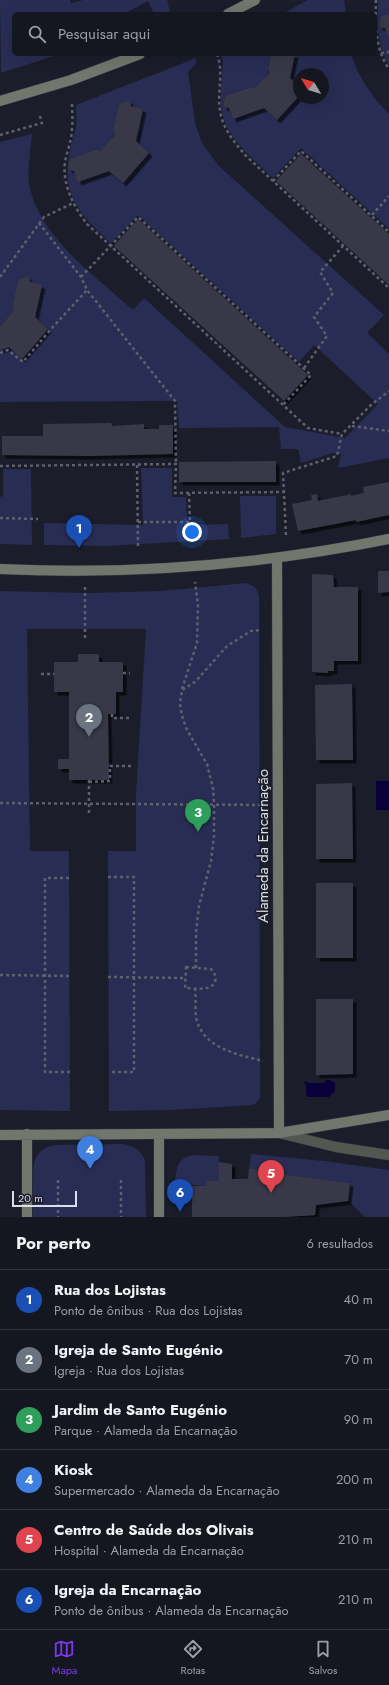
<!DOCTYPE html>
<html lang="pt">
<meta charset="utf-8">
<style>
:root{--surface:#141620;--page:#21232d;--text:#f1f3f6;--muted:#9d9fa5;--line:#33353e;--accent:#7c3aed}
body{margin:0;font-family:Jost,sans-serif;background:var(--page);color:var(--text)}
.compass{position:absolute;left:293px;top:68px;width:36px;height:36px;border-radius:50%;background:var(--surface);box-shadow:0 4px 16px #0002;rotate:308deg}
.scale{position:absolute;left:12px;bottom:10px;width:65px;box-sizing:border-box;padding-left:4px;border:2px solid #dbdde7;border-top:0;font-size:11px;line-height:14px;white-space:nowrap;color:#dbdde7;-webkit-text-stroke:3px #1b1d2b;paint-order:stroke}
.you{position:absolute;left:192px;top:532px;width:14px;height:14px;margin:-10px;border:3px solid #fff;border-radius:50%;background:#1a73e8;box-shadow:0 0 0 6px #1a73e833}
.badge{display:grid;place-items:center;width:26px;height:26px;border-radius:50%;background:var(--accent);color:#fff;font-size:13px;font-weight:700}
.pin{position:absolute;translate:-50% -33px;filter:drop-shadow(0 1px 2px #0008)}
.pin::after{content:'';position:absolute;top:21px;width:14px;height:12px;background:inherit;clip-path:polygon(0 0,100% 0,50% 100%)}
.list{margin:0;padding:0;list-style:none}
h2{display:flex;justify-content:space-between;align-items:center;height:52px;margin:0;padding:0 16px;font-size:17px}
h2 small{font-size:13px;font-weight:400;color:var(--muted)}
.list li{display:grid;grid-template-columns:26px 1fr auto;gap:12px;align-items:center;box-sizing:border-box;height:60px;padding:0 16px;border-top:1px solid var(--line)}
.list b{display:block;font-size:15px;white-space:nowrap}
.list p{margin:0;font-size:13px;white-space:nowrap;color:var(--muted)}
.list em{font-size:13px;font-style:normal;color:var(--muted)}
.icon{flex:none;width:22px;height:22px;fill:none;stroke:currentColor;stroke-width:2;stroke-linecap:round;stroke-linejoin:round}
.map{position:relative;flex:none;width:389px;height:1217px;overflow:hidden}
.search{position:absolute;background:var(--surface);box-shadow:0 4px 16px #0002;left:12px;right:12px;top:12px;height:44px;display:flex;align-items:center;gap:10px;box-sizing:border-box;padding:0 14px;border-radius:6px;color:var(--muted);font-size:15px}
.sheet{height:412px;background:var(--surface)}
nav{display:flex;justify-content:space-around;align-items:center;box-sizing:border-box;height:56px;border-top:1px solid var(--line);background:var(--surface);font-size:11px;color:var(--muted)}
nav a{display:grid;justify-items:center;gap:2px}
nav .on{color:var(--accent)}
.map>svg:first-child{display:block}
.green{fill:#292d54;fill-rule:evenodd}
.water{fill:#09003a}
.building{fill:#373949;filter:url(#shadow)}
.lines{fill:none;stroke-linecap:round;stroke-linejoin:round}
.street-casing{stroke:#363845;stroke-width:11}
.secondary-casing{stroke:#363845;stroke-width:11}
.path{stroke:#5e606d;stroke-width:2.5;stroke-dasharray:3 3;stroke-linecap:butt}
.street{stroke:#535750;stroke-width:10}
.secondary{stroke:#71776c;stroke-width:10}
.labels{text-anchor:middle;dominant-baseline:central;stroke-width:3;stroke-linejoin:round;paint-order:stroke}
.street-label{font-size:15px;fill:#dbdde7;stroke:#1b1d2b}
</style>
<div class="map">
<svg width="389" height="1217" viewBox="0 0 389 1217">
<defs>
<filter id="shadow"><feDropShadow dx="3.5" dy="3.5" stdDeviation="0" flood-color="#0009"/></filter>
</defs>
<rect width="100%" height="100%" fill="#1b1d2b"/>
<!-- green -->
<path class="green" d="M0,0h70l1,3 13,-3h83l3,12 -5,2h-11l-6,-13 -24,13h-110v40h46l-59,19z
M308,0h36l2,14h-64z
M378,0h11v14l-8,2 -2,11 6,1 4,11v26c-12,-20 -12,-43 -11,-65z
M221,54h50l-3,15h1c-1,7 -10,17 -16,19l-1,-1 -27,9 -2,10 6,2 4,11 31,-11 13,12 22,-24v2h24v-24h-24v12l-9,-8 5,-24h56c7,23 21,43 38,60v115l-88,-81 -28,30c-17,-16 -44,-38 -50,-62 -4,-17 -1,-38 0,-55z
M196,58v5l-8,9 7,51 7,20 17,23 165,149 -17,18 22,21v104l-51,10 3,-14 -8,-1 -32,10 -3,-14h-17l-2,-22 -100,1 -2,-27 -177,1v-52l9,-3 13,11 26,-29 -13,-12 -7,-40 -10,3 -6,28h2l-1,4 -13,14v-184l32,-8c-1,13 -5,37 -3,49 9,53 66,93 104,127l11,-12 141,129 60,11 33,-34 -64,-59 -15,17 -161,-147 -27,28c-27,-25 -50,-46 -42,-86 1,-11 5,-20 7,-30 1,-7 0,-15 0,-22zM129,100l2,6 12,3 -7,32 -62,30 -6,-2 3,-10 26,-10 1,2c7,-2 15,-12 17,-19h-2l6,-28z
M141,468h31v29h14l1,28 41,-1 1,15 -123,7 -62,-1v-22l99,2z
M3,469h28l1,76 -32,-1v-47l3,-1z
M240,496h36v38l-35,4z
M246,583l9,4 4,8 1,503 -5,6 -4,1 -79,5 -63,1 -1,-260h28v-57l10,-165h-119l3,222h39l1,260 -70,-1v-519l88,2 73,-2z
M123,1144c11,2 17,6 22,16l1,57h-113c0,-11 0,-21 0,-32 0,-19 -1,-37 23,-40z
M251,1154l73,7 65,9v47h-24l-17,-16 2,-18 -77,-10 -24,-5z
M194,1155l25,1v25h-12v5l-32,-2c1,-14 2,-27 19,-29z"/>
<!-- water -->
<path class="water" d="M376,781h13v29h-13z
M326,1080h4l5,3v8l-6,6h-21l-2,-3v-9l-2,-2 2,-2 2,2h15z"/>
<!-- building -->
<path class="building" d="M389,14v26l-4,-12 -6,-1 2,-11z
M271,54h24l-5,24 9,8v10l-22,24 -13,-12 -31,11 -4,-11 -6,-1 2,-11 27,-9 1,1 3,-1 13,-14v-4h-1z
M129,100l2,6 12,3 -7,32 13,12 -26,30 -14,-12 -31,11 -4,-11 -6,-2 2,-10 28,-10v2l3,-1 13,-14 1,-4h-2l6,-28z
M301,154l88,80v51l-113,-104z
M138,219l170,156 -24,26 -170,-155z
M28,276l2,6 12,3 -7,32 13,12 -26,30 -13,-12 -9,3v-24l13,-14 1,-4h-2l6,-28z
M111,423l1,3 32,-2v5h15v-4h14v29l-85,2 -86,-1v-19h41v-12z
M276,461v21h-97v-20z
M389,482v33l-33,7v-2l-58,11 -6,-27 20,-4 -1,-5 6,-1 1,7 33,-7v2l13,-3 -1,-6z
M378,571h11v21l-11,1z
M312,574l21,1 1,12h24v74h-24v10h-6v2l-16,-1z
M78,654h21v8h24v30h-7v22h-8l1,66h-40v-11h-11v-10h11v-67h-15v-30h24z
M352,684l1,76h-37l-1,-75z
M352,783l1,76h-37v-75z
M316,883h37v75h-37z
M316,999h37v75l-37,1z
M219,1162l13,2v15h16l1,-11 24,5 77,10 -2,18 -32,4 -1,10 -31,2h-92v-31h15l-1,-5h13z"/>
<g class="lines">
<!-- street casing -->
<g class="street-casing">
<path id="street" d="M279,1133l57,14 53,8"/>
</g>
<!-- secondary casing -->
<g class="secondary-casing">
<path id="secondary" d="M228,14l27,-14
M0,101l71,-21 69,-26
M277,558l2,575
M0,569c131,6 261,-4 389,-30
M27,1134v83
M159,1134v83
M0,1135l279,-2 110,-18"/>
</g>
<!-- path -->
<path class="path" d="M376,0c-1,24 -1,48 13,69
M381,53l8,-1
M217,54c7,18 0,38 3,56 2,18 15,33 26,46l143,132
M72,104c0,8 1,16 0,24 0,12 -5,23 -7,34 -3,23 9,45 22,62l221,204 34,6
M0,135l42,-12 -3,-10
M273,181l28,-30 88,81
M372,215l17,-19
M39,223l42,54 6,13 88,111 1,63
M0,277l44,-60 29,-14
M81,277l57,-60 173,158 -28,30
M0,353l8,-3 15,12 29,-34 35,-38
M304,368l23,-32 -13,-19 19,-24 -13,-21 23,-26
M352,426l37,5
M137,465l1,84
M0,466l176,-2 -1,29 109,-1
M0,518l38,1
M138,522h52l-1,-29
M286,535l-3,-62 54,-17 5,-22 29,-29 18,-14
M85,587v54
M123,673h7
M41,674h13
M182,689l15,-46 1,-38 -3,-23
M112,714v4h18
M89,780v36
M89,782l21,-1v-15h21
M0,803l261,2
M108,877h26v195h-25
M69,878h-24v194h25
M186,967l25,2c3,4 6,7 4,12 -3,11 -21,7 -30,7z
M196,968v-36l3,-26 12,-45 3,-25v-32l-1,-16 -6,-24 -20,-34 -5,-14 -2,-12 2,-14 13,-8 32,-36 24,-15 10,-1
M0,975l70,1
M108,977l77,1
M195,988c1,10 0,20 1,29 6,31 40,37 67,44
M58,1180v37
M121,1180v37"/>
<!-- street -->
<use href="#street" class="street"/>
<!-- secondary -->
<use href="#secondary" class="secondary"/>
</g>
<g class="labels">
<!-- street labels -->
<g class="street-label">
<text transform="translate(263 846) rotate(-90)">Alameda da Encarnação</text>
</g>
</g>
</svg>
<svg class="compass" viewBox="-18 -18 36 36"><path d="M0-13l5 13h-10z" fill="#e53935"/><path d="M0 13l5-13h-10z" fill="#9d9fa5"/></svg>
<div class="scale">20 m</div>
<div class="you"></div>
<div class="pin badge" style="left:79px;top:548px;background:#1a4fb4">1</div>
<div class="pin badge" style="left:89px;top:737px;background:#6b7280">2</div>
<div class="pin badge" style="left:198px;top:832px;background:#2e9e5b">3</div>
<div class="pin badge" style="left:90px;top:1169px;background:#3f7fe0">4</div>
<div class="pin badge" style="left:271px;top:1193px;background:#e0444e">5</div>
<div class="pin badge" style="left:180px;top:1212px;background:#1a4fb4">6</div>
<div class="search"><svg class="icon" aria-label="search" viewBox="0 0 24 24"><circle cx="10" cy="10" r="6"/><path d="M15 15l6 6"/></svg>Pesquisar aqui</div>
</div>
<section class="sheet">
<h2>Por perto<small>6 resultados</small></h2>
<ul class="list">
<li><span class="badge" style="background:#1a4fb4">1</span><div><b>Rua dos Lojistas</b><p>Ponto de ônibus · Rua dos Lojistas</p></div><em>40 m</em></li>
<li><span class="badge" style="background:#6b7280">2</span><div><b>Igreja de Santo Eugénio</b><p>Igreja · Rua dos Lojistas</p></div><em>70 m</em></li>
<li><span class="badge" style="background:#2e9e5b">3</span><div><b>Jardim de Santo Eugénio</b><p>Parque · Alameda da Encarnação</p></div><em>90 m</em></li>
<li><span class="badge" style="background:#3f7fe0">4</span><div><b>Kiosk</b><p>Supermercado · Alameda da Encarnação</p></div><em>200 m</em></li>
<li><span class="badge" style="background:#e0444e">5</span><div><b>Centro de Saúde dos Olivais</b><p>Hospital · Alameda da Encarnação</p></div><em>210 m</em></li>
<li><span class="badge" style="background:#1a4fb4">6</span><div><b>Igreja da Encarnação</b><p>Ponto de ônibus · Alameda da Encarnação</p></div><em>210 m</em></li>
</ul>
</section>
<nav>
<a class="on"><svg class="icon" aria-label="map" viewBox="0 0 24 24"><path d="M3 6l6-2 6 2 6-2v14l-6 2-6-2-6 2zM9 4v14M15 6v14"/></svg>Mapa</a>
<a><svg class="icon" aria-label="directions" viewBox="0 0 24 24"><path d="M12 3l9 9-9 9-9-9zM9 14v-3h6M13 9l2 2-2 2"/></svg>Rotas</a>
<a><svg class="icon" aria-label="saved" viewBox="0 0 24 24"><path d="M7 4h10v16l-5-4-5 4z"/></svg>Salvos</a>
</nav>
